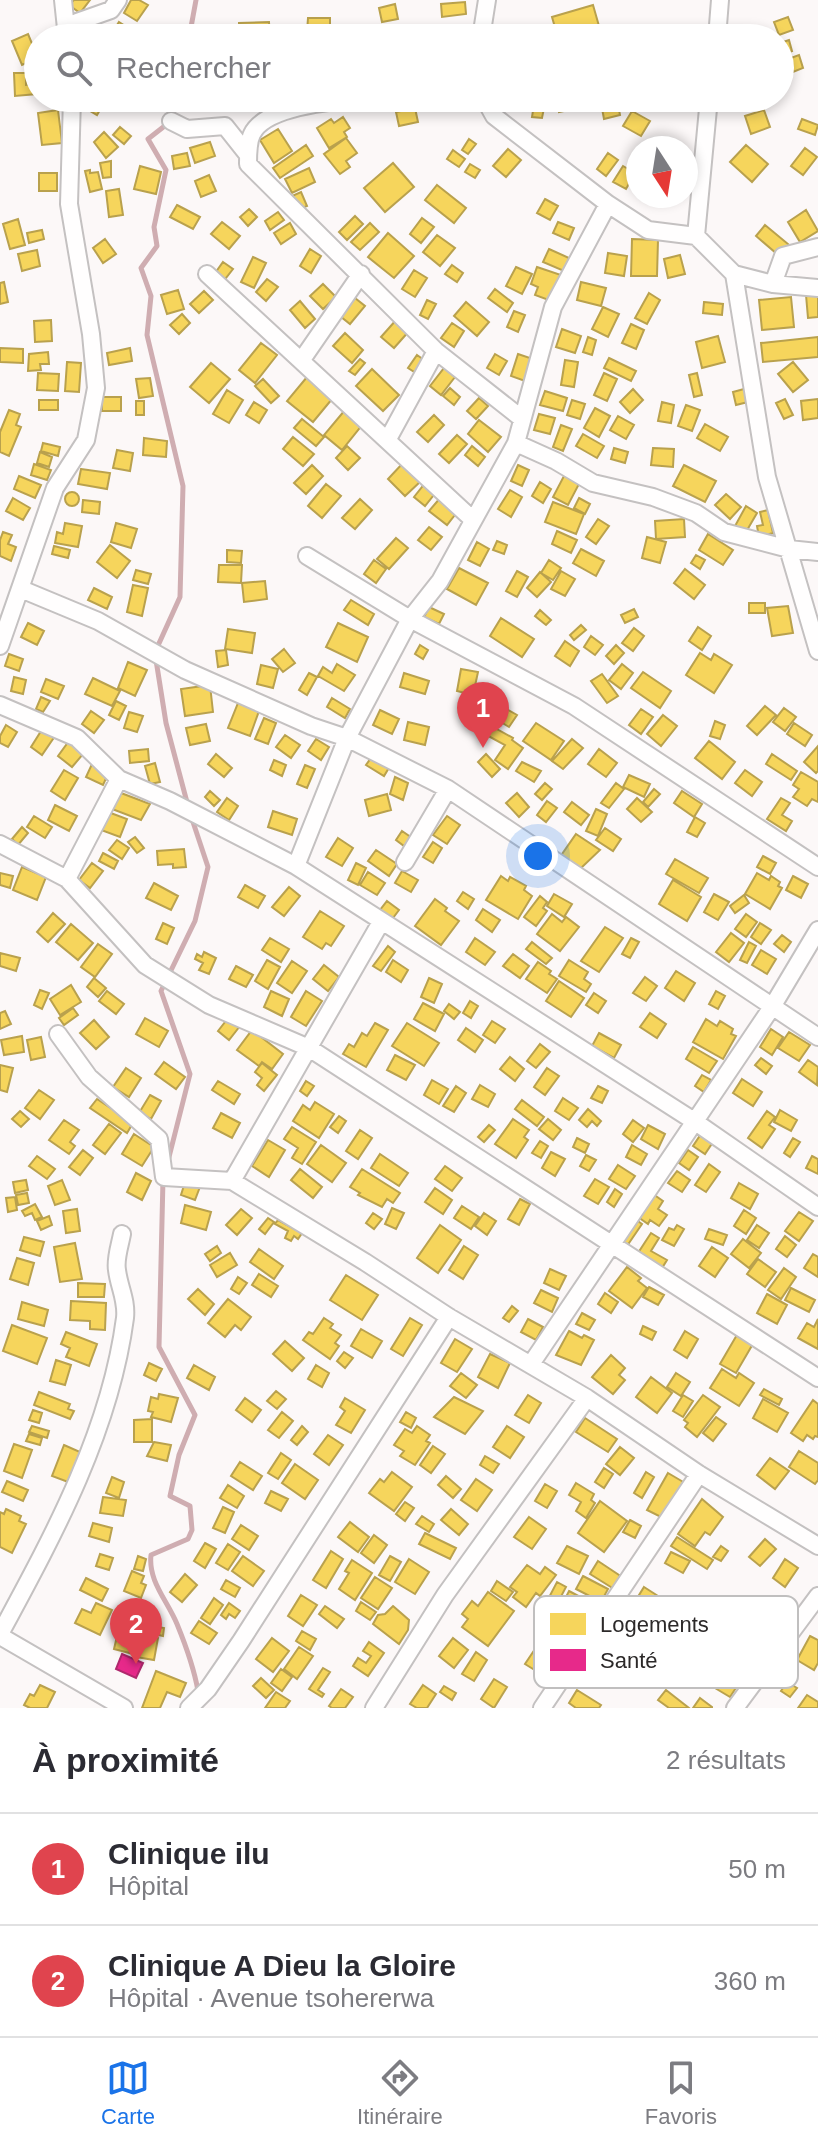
<!DOCTYPE html>
<html lang="fr">
<meta charset="utf-8">
<style>
:root{--surface:#fff;--page:#f2f2f3;--text:#2b2b33;--muted:#7c7c81;--line:#e1e1e2;--accent:#1a73e8}
body{margin:0;font-family:Arial,sans-serif;background:var(--page);color:var(--text)}
.compass{position:absolute;left:626px;top:136px;width:72px;height:72px;border-radius:50%;background:var(--surface);box-shadow:0 4px 12px #0003;rotate:168deg}
.you{position:absolute;left:538px;top:856px;width:28px;height:28px;margin:-20px;border:6px solid #fff;border-radius:50%;background:#1a73e8;box-shadow:0 0 0 12px #1a73e833}
.badge{display:grid;place-items:center;width:52px;height:52px;border-radius:50%;background:var(--accent);color:#fff;font-size:26px;font-weight:700}
.pin{position:absolute;translate:-50% -66px;filter:drop-shadow(0 2px 4px #0008)}
.pin::after{content:'';position:absolute;top:42px;width:28px;height:24px;background:inherit;clip-path:polygon(0 0,100% 0,50% 100%)}
.list{margin:0;padding:0;list-style:none}
h2{display:flex;justify-content:space-between;align-items:center;height:104px;margin:0;padding:0 32px;font-size:34px}
h2 small{font-size:26px;font-weight:400;color:var(--muted)}
.list li{display:grid;grid-template-columns:52px 1fr auto;gap:24px;align-items:center;box-sizing:border-box;height:112px;padding:0 32px;border-top:2px solid var(--line)}
.list b{display:block;font-size:30px;white-space:nowrap}
.list p{margin:0;font-size:26px;white-space:nowrap;color:var(--muted)}
.list em{font-size:26px;font-style:normal;color:var(--muted)}
.icon{flex:none;width:44px;height:44px;fill:none;stroke:currentColor;stroke-width:2;stroke-linecap:round;stroke-linejoin:round}
.map{position:relative;flex:none;width:818px;height:1708px;overflow:hidden}
.search{position:absolute;background:var(--surface);box-shadow:0 4px 12px #0003;left:24px;right:24px;top:24px;height:88px;display:flex;align-items:center;gap:20px;box-sizing:border-box;padding:0 28px;border-radius:44px;color:var(--muted);font-size:30px}
.sheet{height:328px;background:var(--surface)}
nav{display:flex;justify-content:space-around;align-items:center;box-sizing:border-box;height:112px;border-top:2px solid var(--line);background:var(--surface);font-size:22px;color:var(--muted)}
nav a{display:grid;justify-items:center;gap:4px}
nav .on{color:var(--accent)}
.map>svg:first-child{display:block}
.homes{fill:#f6d55c;stroke:#b9a14d;stroke-width:2}
.health{fill:#e7298a;stroke:#af296d;stroke-width:2}
.lines{fill:none;stroke-linecap:round;stroke-linejoin:round}
.stream{stroke:#cfadb1;stroke-width:5}
.minor-casing{stroke:#c4c1c1;stroke-width:20}
.minor{stroke:#fffefe;stroke-width:16}
.key{fill:#fff;stroke:#c0bfbf;stroke-width:2}
.key-label{font-size:22px;fill:#2c2929}
</style>
<div class="map">
<svg width="818" height="1708" viewBox="0 0 818 1708">
<rect width="100%" height="100%" fill="#fcf8f8"/>
<!-- homes -->
<path class="homes" d="M74,0h16l-10,13 -11,-8z
M131,0h8l9,5 -11,16 -13,-8z
M465,2l1,12 -24,3 -1,-13z
M395,4l3,15 -16,3 -3,-14z
M593,5l6,21 -41,12 -6,-21z
M788,17l5,13 -14,5 -5,-13z
M308,18h22v14h-23z
M119,22l11,7 -6,9 -12,-5z
M269,22l1,16h-31v-15z
M459,26l1,10 -17,2 -2,-10z
M28,34l10,24 -16,7 -10,-24z
M789,40l3,11 -12,4v-12z
M799,55l4,13 -10,4 -5,-13z
M14,73h12v12l10,-1 1,10 -22,2z
M86,98h14l5,3 -8,14 -15,-9z
M132,98h19l-6,10z
M512,98h18l-3,11 -16,-4z
M535,98h11l-4,20 -10,-1z
M575,98l3,10 -19,4 -3,-13z
M617,99l3,16 -16,4 -3,-16z
M415,108l3,14 -19,4 -3,-14z
M58,110l4,33 -20,2 -4,-32z
M764,110l6,17 -19,7 -6,-18z
M632,111l18,10 -9,15 -18,-10z
M343,117l7,11 -6,4 3,5 -18,11 -12,-20 14,-9 3,4z
M802,119l16,6 -3,10 -17,-6z
M120,127l11,9 -7,8 -11,-9z
M278,129l14,22 -18,12 -14,-23z
M104,132l14,15 -12,11 -12,-16z
M346,138l11,15 -11,8 4,6 -10,7 -16,-20z
M469,139l7,5 -8,10 -6,-4z
M210,142l5,14 -20,7 -5,-15z
M306,145l7,11 -33,22 -7,-10z
M746,145l22,19 -16,18 -22,-20z
M805,148l12,9 -14,18 -12,-9z
M508,149l13,11 -15,17 -13,-11z
M453,150l12,9 -6,8 -12,-8z
M187,153l3,13 -16,3 -2,-13z
M608,153l10,7 -12,16 -9,-7z
M111,161v16l-8,1 -3,-15z
M393,163l21,24 -29,25 -21,-24z
M470,164l10,6 -5,8 -10,-6z
M140,166l21,6 -5,22 -22,-5z
M623,166l12,7 -9,16 -13,-7z
M309,168l6,14 -23,11 -7,-14z
M90,170v3l8,-1 4,17 -12,3 -5,-21z
M39,173h18v18h-18z
M209,175l7,16 -15,6 -6,-16z
M437,185l29,23 -12,15 -29,-23z
M119,189l4,26 -14,2 -3,-26z
M301,192l6,14 -10,4 -5,-14z
M545,199l13,7 -8,14 -13,-7z
M177,205l23,12 -7,12 -23,-12z
M249,209l8,8 -9,9 -8,-9z
M806,210l12,21 -18,11 -12,-20z
M278,212l6,8 -14,10 -5,-9z
M355,216l8,8 -16,16 -8,-8z
M422,218l12,9 -13,16 -11,-9z
M18,219l7,26 -15,4 -7,-25z
M222,222l18,14 -11,13 -18,-15z
M558,222l16,6 -5,12 -16,-7z
M290,223l6,11 -15,10 -7,-11z
M370,223l9,9 -19,18 -9,-8z
M765,225l29,24 -10,11 -28,-24z
M42,230l2,9 -15,4 -2,-10z
M388,233l26,23 -20,22 -26,-21z
M437,235l18,13 -15,18 -17,-14z
M105,239l11,15 -13,9 -10,-15z
M632,239l26,1 -1,36h-26z
M310,249l11,7 -10,17 -11,-7z
M549,249l20,9 -5,13 -21,-9z
M37,250l3,16 -18,5 -4,-17z
M608,253l19,3 -3,20 -19,-3z
M680,255l5,19 -17,4 -4,-19z
M253,257l13,6 -12,25 -13,-6z
M223,262l10,7 -11,14 -9,-7z
M452,265l11,8 -6,9 -12,-8z
M516,267l16,7 -10,20 -16,-8z
M537,267l27,9 -10,26 -19,-7 3,-8 -7,-3z
M414,270l13,8 -12,19 -13,-8z
M267,279l11,8 -12,14 -10,-9z
M4,282l4,20 -8,2v-21z
M581,282l25,6 -5,18 -24,-6z
M323,284l13,13 -13,12 -13,-13z
M495,289l18,14 -6,9 -19,-14z
M178,290l6,19 -17,5 -6,-19z
M204,291l9,9 -14,13 -9,-9z
M649,293l11,7 -13,24 -12,-6z
M818,294v23l-10,1 -2,-23z
M791,297l3,30 -32,3 -3,-30z
M355,298l10,8 -15,18 -10,-8z
M427,300l9,4 -8,15 -8,-4z
M300,301l15,18 -10,9 -15,-18z
M466,302l23,20 -12,14 -23,-20z
M704,302l19,2 -1,11 -19,-2z
M603,307l16,7 -11,23 -16,-8z
M514,311l11,4 -7,17 -11,-5z
M182,314l8,9 -11,11 -9,-9z
M397,319l13,11 -16,18 -13,-11z
M51,320l1,21 -17,1 -1,-21z
M452,323l12,8 -10,16 -13,-9z
M631,324l13,6 -8,19 -14,-6z
M562,329l19,7 -6,17 -19,-6z
M345,333l18,17 -11,13 -19,-17z
M718,336l7,26 -23,6 -6,-26z
M588,337l8,3 -4,15 -9,-3z
M818,337v20l-55,5 -2,-19z
M261,343l16,12 -22,28 -16,-13z
M0,348l23,1v14l-23,-1z
M130,348l2,13 -23,4 -2,-12z
M48,352l1,12h-9l1,6 -13,1 1,-17z
M495,354l12,7 -8,14 -12,-7z
M518,354l15,5 -8,22 -14,-5z
M417,355l7,5 -8,13 -8,-5z
M609,358l27,13 -5,10 -27,-13z
M360,359l5,4 -10,12 -6,-4z
M565,360l13,2 -4,25 -13,-2z
M67,362l14,1 -2,29 -14,-1z
M793,362l15,18 -15,12 -15,-18z
M211,363l19,16 -21,24 -19,-16z
M444,368l11,9 -14,18 -11,-9z
M372,369l27,26 -16,16 -27,-25z
M38,373l21,1 -1,17 -21,-1z
M604,373l13,6 -10,22 -13,-6z
M697,373l5,22 -8,2 -5,-22z
M307,377l25,22 -19,23 -26,-21z
M150,378l3,18 -14,2 -3,-19z
M263,379l16,17 -8,7 -16,-17z
M450,388l10,9 -6,8 -11,-9z
M633,389l10,11 -13,13 -10,-11z
M744,389l4,13 -12,3 -3,-13z
M227,390l16,10 -14,23 -16,-9z
M545,391l22,7 -4,13 -23,-6z
M102,397h19v14h-19z
M479,398l9,8 -12,13 -9,-8z
M785,399l8,16 -9,4 -8,-16z
M818,399v19l-15,2 -2,-19z
M39,400h19v10h-19z
M572,400l13,4 -5,15 -13,-4z
M136,401h8v14h-8z
M254,402l13,8 -8,13 -13,-8z
M662,402l12,3 -3,18 -13,-2z
M686,405l14,5 -8,21 -14,-5z
M595,408l15,8 -11,21 -15,-9z
M9,410l11,4 -4,11 5,2 -12,29 -9,-4v-20z
M345,410l17,15 -20,25 -18,-15z
M539,414l16,4 -5,16 -16,-4z
M434,415l10,10 -16,17 -11,-10z
M618,416l16,9 -8,14 -16,-9z
M302,419l22,18 -8,9 -22,-18z
M479,420l22,17 -13,15 -20,-18z
M705,424l23,13 -8,14 -23,-13z
M561,425l11,4 -9,22 -10,-4z
M583,434l21,12 -7,12 -21,-12z
M457,435l10,9 -18,19 -10,-9z
M293,437l21,17 -11,12 -20,-17z
M144,438l23,3 -1,16 -23,-2z
M43,443l17,4 -2,9 -17,-5z
M347,446l13,12 -12,12 -12,-12z
M472,446l13,11 -7,9 -13,-11z
M614,448l14,4 -3,11 -14,-4z
M653,448l21,1 -1,18 -22,-2z
M117,450l16,3 -3,18 -17,-3z
M40,452l12,5 -3,10 -12,-4z
M403,463l18,18 -16,15 -17,-17z
M34,464l17,6 -4,10 -16,-5z
M312,465l11,11 -17,18 -12,-11z
M518,465l11,5 -7,16 -11,-5z
M684,465l32,16 -11,21 -32,-16z
M81,469l29,4 -3,16 -29,-5z
M565,474l15,8 -12,23 -15,-8z
M19,476l22,9 -6,13 -21,-9z
M426,482l11,9 -12,15 -11,-9z
M540,482l11,7 -8,14 -11,-7z
M326,484l15,12 -19,22 -14,-12z
M510,490l12,7 -11,20 -13,-8z
M65 499a7 7 0 1 1 14 0a7 7 0 1 1-14 0Z
M726,494l15,13 -11,12 -15,-14z
M441,497l17,14 -11,14 -18,-14z
M13,498l17,10 -7,12 -17,-9z
M579,498l11,6 -5,10 -11,-6z
M360,499l12,11 -17,19 -13,-11z
M83,500l17,2 -1,12 -17,-2z
M553,502l31,12 -8,20 -31,-12z
M746,506l11,7 -11,19 -11,-6z
M768,510l5,23 -14,4 -2,-11 6,-1 -3,-13z
M598,519l11,7 -13,18 -10,-7z
M684,519l1,18 -29,2 -1,-18z
M65,523l17,3 -4,21 -23,-4 2,-11 6,2z
M116,523l21,6 -6,19 -20,-6z
M429,527l13,10 -11,13 -13,-10z
M557,531l20,9 -6,13 -19,-9z
M3,532l9,3 -4,9 8,3 -5,14 -11,-5v-16z
M708,534l25,16 -10,15 -24,-15z
M647,537l19,5 -6,21 -18,-5z
M396,538l12,10 -19,21 -12,-10z
M497,541l10,4 -3,9 -11,-4z
M477,542l12,7 -9,17 -12,-6z
M110,545l20,16 -13,17 -20,-16z
M54,546l16,4 -2,8 -16,-4z
M581,549l23,12 -8,15 -23,-13z
M227,550l15,1 -1,12 -14,-1z
M696,555l9,5 -5,9 -9,-6z
M374,560l12,9 -10,14 -12,-9z
M549,560l12,8 -8,12 -12,-7z
M219,565h23l-1,18 -23,-1z
M459,568l29,15 -12,22 -29,-16z
M685,569l20,16 -11,14 -20,-16z
M136,570l15,4 -3,10 -15,-4z
M517,571l11,6 -11,20 -11,-6z
M561,571l14,8 -10,17 -14,-7z
M540,572l11,10 -14,15 -10,-9z
M265,581l2,18 -23,3 -2,-19z
M133,585l15,3 -6,28 -15,-4z
M94,588l18,9 -5,12 -19,-9z
M351,600l23,14 -6,11 -24,-15z
M749,603h16v10h-16z
M788,606l5,27 -21,3 -5,-28z
M429,607l15,7 -5,10 -15,-7z
M634,609l4,8 -13,6 -4,-8z
M540,610l11,10 -5,5 -11,-9z
M501,618l33,21 -12,18 -32,-21z
M28,623l16,8 -7,14 -16,-8z
M338,623l30,14 -11,25 -31,-15z
M581,625l5,5 -12,10 -4,-5z
M698,627l13,9 -9,14 -13,-9z
M634,628l10,8 -11,15 -11,-8z
M228,629l27,4 -3,20 -27,-4z
M591,636l12,9 -8,10 -11,-8z
M565,641l14,10 -9,15 -15,-10z
M420,645l8,5 -5,9 -8,-5z
M616,645l8,8 -10,11 -8,-8z
M284,649l11,14 -12,9 -11,-13z
M226,650l2,15 -10,2 -2,-16z
M700,653l11,7 3,-6 18,11 -18,28 -28,-18z
M9,654l14,5 -4,12 -14,-5z
M128,662l19,8 -12,26 -17,-8z
M337,664l18,11 -11,16 -26,-15 5,-9 9,6z
M622,664l11,9 -12,16 -12,-9z
M261,665l17,4 -5,19 -16,-4z
M461,669l17,3 -5,23 -16,-4z
M643,672l28,19 -11,17 -29,-20z
M309,673l8,4 -10,18 -8,-5z
M404,673l25,8 -4,13 -25,-7z
M602,674l16,22 -11,7 -16,-22z
M14,677l12,3 -3,14 -12,-3z
M93,678l27,13 -8,15 -27,-12z
M46,679l18,7 -6,13 -17,-7z
M210,685l3,27 -28,4 -4,-27z
M41,697l9,4 -7,11 -7,-3z
M332,698l18,11 -5,9 -18,-11z
M116,701l10,5 -7,14 -10,-5z
M238,703l21,8 -9,25 -22,-8z
M498,704l19,11 -8,12 -18,-11z
M765,706l11,9 -19,20 -10,-9z
M784,708l12,9 -11,14 -12,-9z
M641,709l12,8 -12,17 -12,-9z
M380,710l19,9 -7,15 -19,-9z
M91,711l13,9 -10,13 -12,-9z
M129,712l14,4 -6,16 -13,-4z
M663,715l14,11 -16,20 -14,-12z
M264,718l12,5 -8,21 -13,-5z
M715,721l10,4 -5,14 -10,-3z
M408,722l21,5 -4,18 -21,-5z
M486,723l27,15 -1,2 11,8 -15,21 -13,-9 10,-15 -24,-13z
M536,723l28,18 -13,19 -28,-19z
M794,723l18,12 -7,11 -18,-12z
M206,724l4,17 -20,4 -4,-17z
M6,725l11,7 -9,15 -8,-4v-7z
M43,728l12,8 -13,19 -11,-8z
M285,735l15,10 -9,13 -15,-11z
M316,739l13,8 -8,13 -13,-9z
M572,739l11,9 -20,21 -11,-8z
M69,741l15,12 -12,14 -14,-11z
M709,741l26,21 -13,17 -27,-21z
M818,746v25l-2,2 -12,-11z
M148,749l1,12 -19,2 -1,-12z
M599,749l18,14 -11,14 -18,-13z
M216,754l16,14 -8,9 -16,-13z
M486,754l14,15 -8,8 -14,-15z
M772,754l25,17 -6,9 -25,-16z
M373,755l17,11 -6,10 -18,-11z
M274,760l12,5 -4,11 -12,-6z
M522,762l19,9 -7,11 -18,-11z
M155,763l5,19 -10,2 -5,-18z
M92,764l17,8 -6,13 -17,-8z
M305,765l10,4 -8,19 -10,-4z
M64,770l14,8 -13,22 -14,-9z
M745,770l17,12 -10,14 -17,-13z
M801,772l17,10v20l-6,-3 -5,7 -14,-9 6,-8 -6,-4z
M629,775l21,9 -6,13 -21,-10z
M395,777l13,6 -5,17 -13,-6z
M545,783l7,6 -10,11 -7,-6z
M616,783l8,6 -15,19 -8,-5z
M654,789l6,5 -12,13 -5,-5z
M210,791l10,9 -6,6 -9,-9z
M682,791l20,13 -8,13 -20,-14z
M121,793l29,11 -9,16 -29,-11z
M517,793l12,14 -10,10 -13,-14z
M387,794l4,16 -22,6 -4,-16z
M227,798l11,8 -9,14 -12,-8z
M637,798l15,14 -11,10 -14,-13z
M781,798l9,5 -8,12 10,6 -6,10 -19,-12z
M547,801l10,7 -11,14 -9,-7z
M572,802l17,13 -8,10 -17,-13z
M55,805l22,11 -8,15 -21,-11z
M596,809l11,5 -9,22 -12,-5z
M273,811l24,8 -5,16 -24,-8z
M108,812l19,7 -7,18 -19,-7z
M34,816l18,11 -7,11 -18,-11z
M447,816l13,9 -13,19 -14,-9z
M695,817l10,6 -8,14 -10,-5z
M22,827l6,6 -10,12 -6,-6z
M605,828l16,11 -8,12 -17,-11z
M402,831l13,9 -7,9 -12,-9z
M576,834l24,16 -20,19 -20,-12z
M135,837l9,11 -7,5 -9,-11z
M338,838l15,10 -11,18 -16,-9z
M117,840l12,8 -7,11 -13,-9z
M433,842l9,6 -9,15 -10,-6z
M184,849l2,18 -13,1v-4l-15,1 -1,-14z
M376,850l21,14 -8,12 -21,-15z
M103,853l15,8 -4,8 -15,-8z
M763,856l13,7 -6,11 -13,-7z
M675,859l33,19 -9,15 -33,-19z
M92,863l11,8 -13,17 -11,-8z
M356,863l10,5 -8,17 -10,-5z
M22,867l24,10 -9,23 -24,-10z
M402,871l16,9 -7,12 -16,-9z
M368,872l17,11 -8,12 -17,-10z
M0,873l13,3 -3,12 -10,-3z
M757,873l12,7 2,-4 9,6 -2,4 4,2 -12,21 -25,-15z
M501,876l7,5 2,-4 16,9 -2,4 8,6 -14,23 -32,-19z
M793,876l15,8 -7,14 -15,-8z
M673,880l28,17 -14,24 -28,-17z
M154,883l24,13 -7,14 -25,-12z
M245,885l20,11 -7,12 -20,-11z
M289,887l11,9 -16,20 -12,-9z
M463,892l11,7 -6,10 -11,-8z
M554,894l18,10 -8,13 -17,-11z
M714,894l15,8 -11,18 -14,-8z
M744,895l5,8 -14,10 -5,-7z
M540,896l7,6 -4,6 4,3 -11,15 -12,-9z
M435,899l12,9 -2,3 14,10 -18,24 -26,-19z
M387,901l12,9 -6,8 -13,-8z
M483,909l17,11 -8,12 -16,-12z
M320,911l24,15 -13,20 -5,-3 -4,6 -19,-12z
M53,913l12,11 -17,18 -11,-10z
M552,914l10,8 4,-5 13,10 -19,24 -23,-17z
M746,914l11,8 -11,15 -11,-8z
M163,923l11,5 -7,16 -11,-5z
M760,923l11,7 -10,14 -10,-7z
M71,924l22,19 -15,17 -22,-18z
M605,927l18,11 -24,34 -18,-11z
M731,933l13,10 -15,19 -13,-10z
M782,935l9,7 -7,10 -10,-8z
M270,938l19,11 -8,13 -19,-12z
M475,938l20,14 -10,13 -19,-13z
M631,938l8,4 -9,16 -8,-4z
M532,942l20,16 -6,6 -20,-15z
M749,942l7,4 -9,17 -7,-3z
M98,944l14,10 -17,23 -14,-10z
M388,946l7,6 -14,19 -8,-5z
M761,950l15,9 -9,15 -15,-9z
M204,952l12,6 -7,16 -10,-4 4,-7 -8,-4 2,-5 5,3z
M0,953l20,5 -4,13 -16,-5z
M513,954l16,12 -9,12 -17,-12z
M267,960l13,7 -12,22 -13,-8z
M393,960l15,10 -7,12 -15,-10z
M569,960l19,12 -4,7 7,5 -5,8 -27,-16z
M292,961l15,10 -15,22 -15,-10z
M538,962l13,9 -2,3 8,5 -10,14 -21,-14z
M324,965l15,12 -11,14 -15,-12z
M236,966l17,9 -7,12 -17,-8z
M676,971l19,12 -11,18 -19,-13z
M645,977l12,9 -11,15 -13,-8z
M94,978l12,10 -8,9 -11,-10z
M429,978l13,6 -8,19 -13,-6z
M559,981l25,17 -13,19 -25,-16z
M71,985l10,17 -21,13 -10,-16z
M40,990l9,3 -7,16 -8,-4z
M107,991l17,13 -8,10 -17,-13z
M271,991l18,8 -7,17 -18,-9z
M306,991l16,10 -16,25 -15,-9z
M716,991l9,5 -7,13 -9,-5z
M594,993l12,8 -8,12 -12,-8z
M470,1001l8,5 -7,12 -8,-5z
M423,1003l21,11 -9,17 -21,-12z
M449,1004l11,8 -6,7 -10,-8z
M73,1008l5,7 -14,10 -5,-7z
M5,1011l6,13 -11,5v-16z
M650,1013l16,11 -9,14 -17,-11z
M229,1017l11,9 -11,14 -11,-9z
M145,1018l23,13 -9,16 -23,-13z
M706,1019l11,7 3,-5 13,8 -2,5 5,2 -13,23 -30,-17z
M94,1020l15,17 -13,12 -16,-16z
M492,1021l13,8 -10,14 -12,-8z
M375,1023l13,7 -22,37 -23,-13 6,-10 5,3 8,-14 5,3z
M407,1023l32,20 -15,23 -32,-20z
M466,1028l17,12 -8,12 -17,-12z
M771,1029l12,8 -11,18 -12,-8z
M252,1030l31,24 -11,15 -10,-7 -3,4 -22,-16z
M789,1032l21,13 -11,16 -21,-13z
M599,1033l22,12 -7,13 -22,-12z
M22,1036l2,16 -20,3 -3,-15z
M41,1037l4,20 -14,3 -4,-20z
M540,1044l10,8 -14,16 -9,-7z
M693,1047l24,14 -8,12 -23,-14z
M395,1055l20,10 -9,15 -19,-10z
M510,1057l14,12 -9,12 -15,-12z
M761,1058l11,8 -6,8 -11,-9z
M808,1060l10,7 -1,18 -18,-13z
M164,1062l21,15 -9,12 -21,-15z
M262,1063l15,12 -13,16 -7,-6 5,-7 -7,-6z
M0,1065l13,3 -6,24 -7,-2z
M126,1068l15,10 -12,19 -16,-10z
M547,1068l12,8 -14,19 -11,-8z
M702,1075l9,5 -7,12 -9,-6z
M742,1079l20,13 -9,14 -20,-13z
M432,1080l16,9 -9,15 -15,-9z
M218,1081l22,13 -6,10 -22,-14z
M306,1081l8,5 -7,10 -7,-5z
M480,1085l15,9 -7,13 -16,-8z
M456,1086l10,7 -12,19 -11,-6z
M598,1086l10,5 -6,12 -11,-5z
M39,1090l15,10 -14,19 -15,-11z
M150,1095l11,6 -10,18 -12,-6z
M563,1098l15,10 -9,12 -14,-9z
M97,1099l36,24 -6,10 -37,-25z
M522,1100l22,17 -7,9 -22,-17z
M315,1102l19,12 -15,24 -26,-17 10,-16 7,5z
M588,1109l13,12 -4,5 -5,-5 -5,6 -8,-7z
M780,1110l17,10 -6,11 -17,-9z
M20,1111l9,8 -8,8 -9,-8z
M767,1111l8,6 -6,8 6,4 -13,19 -14,-10z
M221,1113l19,10 -8,15 -19,-10z
M339,1116l7,5 -8,12 -8,-6z
M513,1119l16,11 -5,7 4,3 -12,18 -21,-14z
M548,1119l13,11 -8,10 -14,-11z
M64,1120l15,10 -9,12 5,4 -6,8 -20,-14z
M633,1120l11,8 -11,14 -10,-8z
M109,1124l12,9 -16,21 -12,-9z
M489,1125l6,5 -11,12 -6,-5z
M648,1125l17,9 -7,15 -17,-10z
M292,1127l24,15 -14,22 -10,-6 6,-10 -14,-9z
M360,1130l12,8 -14,21 -12,-8z
M134,1134l20,13 -12,19 -20,-12z
M701,1134l12,8 -8,12 -12,-8z
M577,1138l12,6 -4,9 -12,-6z
M793,1138l7,4 -10,15 -6,-4z
M268,1140l17,10 -16,27 -17,-11z
M540,1141l8,5 -7,12 -9,-5z
M321,1145l25,18 -14,19 -25,-18z
M632,1145l15,9 -6,11 -15,-8z
M83,1150l10,8 -13,17 -11,-8z
M688,1150l10,7 -9,13 -10,-7z
M551,1152l14,7 -10,17 -13,-8z
M380,1154l28,19 -9,13 -28,-18z
M586,1155l10,5 -7,11 -9,-5z
M37,1156l18,13 -8,10 -18,-13z
M812,1156l6,3v15l-12,-6z
M709,1164l11,8 -14,20 -11,-7z
M618,1165l17,11 -9,13 -17,-10z
M445,1166l17,12 -10,13 -17,-12z
M300,1169l22,18 -9,11 -22,-18z
M362,1169l38,24 -7,10 -6,-4 -5,8 -24,-12 2,-2 -10,-6z
M677,1171l13,9 -8,12 -14,-9z
M136,1173l15,8 -9,19 -15,-8z
M186,1179l15,5 -6,16 -14,-5z
M595,1179l14,8 -11,17 -14,-8z
M26,1180l2,10 -13,3 -2,-11z
M62,1180l8,20 -15,5 -7,-19z
M739,1183l19,11 -8,15 -19,-11z
M435,1188l17,12 -9,14 -18,-12z
M615,1189l7,5 -8,13 -7,-5z
M27,1193l2,10 -11,2 -2,-10z
M653,1194l10,7 -5,8 9,6 -8,11 -9,-6 -2,4 -10,-7z
M15,1197l2,13 -9,2 -2,-14z
M520,1199l10,5 -11,21 -11,-6z
M35,1204l7,13 -7,3 -3,-7 -7,3 -3,-5z
M185,1205l26,7 -5,18 -25,-7z
M462,1206l17,11 -8,12 -17,-11z
M392,1208l12,5 -8,16 -11,-5z
M77,1209l3,22 -14,2 -3,-22z
M241,1209l11,9 -15,17 -11,-10z
M744,1210l12,8 -10,16 -12,-8z
M799,1212l14,9 -14,20 -14,-10z
M373,1213l9,6 -8,10 -8,-6z
M484,1213l12,8 -9,14 -12,-9z
M49,1216l3,9 -11,5 -4,-9z
M268,1218l6,4 -9,12 -6,-5z
M635,1219l7,5 -15,22 -8,-5z
M278,1220l24,13 -4,6 -4,-3 -3,5 -6,-3 3,-7 -13,-7z
M440,1225l21,15 -23,33 -21,-15z
M677,1225l7,4 -10,17 -12,-6 7,-12 5,2z
M757,1225l12,8 -10,15 -12,-8z
M709,1229l18,6 -4,10 -18,-6z
M651,1233l8,5 -8,13 16,9 -5,8 -24,-15z
M785,1236l11,9 -9,12 -11,-8z
M24,1237l20,5 -4,14 -20,-6z
M743,1239l18,14 -12,15 -18,-14z
M75,1243l7,36 -22,3 -6,-35z
M217,1246l4,7 -11,8 -5,-7z
M464,1246l14,9 -15,24 -14,-9z
M712,1247l16,11 -13,19 -16,-11z
M259,1249l24,17 -9,13 -24,-17z
M230,1253l7,12 -20,12 -7,-12z
M813,1254l5,3v20l-14,-9z
M17,1258l17,5 -6,22 -18,-6z
M758,1259l18,13 -11,15 -18,-13z
M627,1267l14,11 -3,3 9,7 -15,20 -23,-17z
M784,1268l12,9 -15,22 -13,-9z
M550,1269l16,7 -7,14 -15,-7z
M259,1274l19,12 -7,11 -19,-12z
M346,1275l32,20 -16,25 -32,-20z
M238,1277l9,6 -8,11 -8,-5z
M78,1283l27,1 -1,13h-26z
M649,1287l15,8 -6,10 -15,-8z
M791,1288l24,12 -6,12 -24,-12z
M198,1289l16,15 -9,11 -17,-16z
M541,1290l17,8 -6,14 -18,-9z
M605,1293l13,9 -7,11 -13,-9z
M767,1294l20,11 -10,19 -20,-11z
M228,1299l23,18 -10,13 -6,-5 -10,12 -17,-14z
M71,1301l35,2 -1,27 -15,-1v-8l-20,-1z
M22,1302l26,8 -4,16 -26,-7z
M512,1306l6,5 -9,11 -6,-4z
M582,1313l13,7 -6,10 -13,-6z
M324,1318l9,6 -3,4 11,7 -6,8 4,3 -9,13 -27,-19 6,-8 4,2z
M410,1318l12,7 -19,31 -12,-7z
M528,1319l15,8 -7,13 -15,-8z
M818,1319v30l-20,-11 9,-15 7,4z
M12,1325l35,13 -10,26 -34,-13z
M643,1326l13,6 -4,8 -12,-6z
M361,1329l21,12 -10,17 -21,-12z
M569,1331l13,7 2,-3 10,5 -13,25 -25,-10z
M685,1331l13,8 -11,19 -13,-8z
M66,1332l31,12 -8,22 -23,-9 4,-9 -9,-4z
M738,1333l16,9 -18,31 -16,-9z
M455,1339l17,10 -15,23 -16,-9z
M285,1341l19,17 -12,13 -19,-17z
M344,1352l9,6 -8,10 -8,-7z
M490,1354l20,9 -12,25 -20,-11z
M611,1355l14,13 -6,7 6,5 -12,14 -21,-17z
M56,1360l15,5 -6,20 -15,-4z
M149,1363l13,6 -6,12 -12,-6z
M194,1365l21,12 -6,13 -22,-12z
M316,1365l13,8 -7,14 -14,-8z
M722,1369l14,9 3,-5 15,10 -15,23 -29,-18z
M461,1373l16,12 -11,13 -16,-12z
M676,1373l14,9 -9,14 -14,-9z
M651,1377l21,16 -15,20 -21,-16z
M764,1389l18,10 -3,6 -19,-10z
M276,1391l10,8 -9,10 -10,-8z
M39,1392l31,12 -2,5 6,2 -4,8 -36,-14z
M159,1394l19,4 -7,24 -20,-5 2,-5 -5,-1 3,-14 7,2z
M528,1395l13,8 -12,20 -14,-8z
M683,1395l10,6 -10,16 -10,-6z
M703,1395l17,12 -23,30 -12,-10 3,-4 -4,-3z
M454,1397l29,14 -18,23 -31,-17z
M245,1398l16,12 -9,12 -16,-12z
M345,1398l20,12 -14,23 -15,-8 9,-14 -5,-4z
M763,1399l25,14 -11,19 -24,-14z
M813,1400l5,4v33l-3,-1 -2,3 -6,-4 -4,6 -12,-8z
M33,1410l9,3 -3,10 -10,-3z
M282,1412l11,9 -14,17 -11,-8z
M406,1412l10,6 -5,10 -11,-6z
M716,1417l10,7 -13,17 -10,-8z
M585,1418l32,21 -9,13 -32,-20z
M152,1419v23h-18v-22z
M32,1426l17,5 -2,7 -18,-6z
M302,1426l6,6 -11,13 -6,-5z
M417,1426l13,9 -4,6 4,2 -15,22 -15,-9 4,-5 -10,-6 11,-16 7,4z
M507,1426l17,11 -14,21 -17,-11z
M29,1434l13,4 -2,7 -14,-4z
M328,1435l15,10 -14,20 -15,-11z
M154,1442l17,3 -4,16 -20,-5z
M14,1444l18,6 -10,28 -18,-7z
M64,1445l16,7 -12,30 -16,-6z
M433,1446l12,8 -14,19 -11,-8z
M620,1447l14,11 -14,17 -14,-11z
M799,1451l19,12v17l-3,4 -26,-17z
M281,1453l10,7 -13,19 -10,-6z
M485,1456l14,8 -6,9 -13,-8z
M770,1458l19,13 -14,18 -18,-14z
M240,1462l22,14 -9,14 -22,-14z
M295,1464l23,16 -13,19 -23,-16z
M604,1468l9,6 -9,14 -9,-6z
M392,1472l20,15 -18,24 -25,-18 11,-14 4,3z
M646,1472l8,5 -12,21 -8,-5z
M668,1473l17,10 -20,36 -18,-9z
M446,1476l15,13 -8,9 -15,-13z
M112,1477l12,5 -5,16 -13,-5z
M476,1479l16,11 -15,21 -16,-11z
M7,1481l21,9 -5,11 -21,-9z
M576,1483l18,11 -3,6 4,3 -9,15 -10,-7 5,-9 -12,-7z
M545,1484l12,7 -10,17 -12,-7z
M228,1485l16,11 -7,12 -17,-10z
M271,1491l17,8 -7,12 -16,-8z
M103,1497l23,3 -3,16 -23,-3z
M702,1499l21,18 -13,18 -5,-3 -10,14 -17,-12z
M600,1501l27,20 -23,31 -26,-19z
M405,1502l9,6 -9,13 -9,-7z
M223,1507l11,5 -9,21 -12,-5z
M6,1509l15,7 -2,5 7,3 -14,29 -12,-6v-35l4,2z
M451,1509l17,15 -9,11 -18,-15z
M422,1516l12,8 -5,8 -13,-8z
M529,1517l17,12 -14,20 -18,-12z
M630,1520l11,6 -6,12 -12,-6z
M350,1522l19,15 -11,15 -20,-15z
M93,1523l19,5 -3,14 -20,-6z
M241,1525l17,11 -9,14 -17,-11z
M425,1533l31,15 -6,11 -31,-15z
M374,1535l13,10 -13,18 -13,-10z
M677,1537l36,23 -6,9 -36,-23z
M765,1539l11,10 -16,17 -11,-9z
M205,1543l11,6 -11,19 -11,-7z
M228,1544l12,8 -12,18 -12,-7z
M567,1546l21,10 -9,18 -22,-11z
M721,1546l7,5 -7,10 -8,-4z
M331,1551l12,8 -17,29 -13,-8z
M671,1552l19,9 -7,12 -18,-10z
M100,1554l13,4 -4,12 -13,-4z
M138,1556l8,3 -3,12 -9,-2z
M243,1556l21,15 -11,15 -21,-15z
M390,1556l11,6 -11,19 -11,-6z
M409,1559l20,13 -14,22 -20,-12z
M785,1559l13,9 -13,19 -12,-9z
M352,1560l20,13 -17,27 -16,-11 10,-16 -4,-2z
M598,1561l24,16 -8,12 -24,-15z
M527,1565l13,9 5,-7 11,8 -16,21 -4,-3 -10,14 -13,-10 4,-5 -7,-5z
M132,1571l12,5 -3,7 5,2 -5,13 -17,-7z
M185,1574l12,11 -15,17 -12,-10z
M583,1576l25,13 -7,13 -25,-13z
M375,1577l17,11 -14,21 -17,-11z
M86,1578l22,11 -6,12 -22,-11z
M226,1580l14,8 -5,9 -14,-8z
M497,1581l16,11 -7,9 -15,-10z
M557,1582l9,5 -12,23 -9,-5z
M644,1587l28,18 -9,12 -27,-17z
M569,1591l17,9 -5,10 -17,-9z
M488,1592l26,19 -26,35 -26,-19 6,-8 -6,-5 10,-13 6,5z
M301,1595l16,10 -14,21 -15,-10z
M214,1598l9,7 -13,19 -9,-6z
M361,1602l15,10 -6,8 -14,-9z
M96,1603l16,7 -12,25 -25,-12 7,-14 9,4z
M229,1603l11,8 -5,7 -6,-4 -3,5 -5,-4z
M325,1606l19,13 -7,9 -18,-14z
M393,1606l16,14 -1,10 -9,14 -26,-20 5,-9 7,-1z
M199,1621l18,12 -8,11 -18,-11z
M147,1625l17,3 -1,8 -18,-4z
M302,1631l14,8 -6,11 -14,-9z
M118,1632l19,5 -4,17 -19,-5z
M145,1636l13,2 -4,22 -18,-3 2,-7h4z
M810,1636l8,4v23l-4,7 -17,-10z
M272,1638l17,13 -16,21 -17,-13z
M453,1638l15,12 -14,18 -15,-12z
M369,1642l15,11 -16,23 -15,-10 5,-8 8,5 5,-7 -8,-5z
M539,1643l16,10 -14,21 -16,-10z
M299,1647l14,9 -16,23 -13,-10z
M677,1647l52,31 4,-7 10,6 -13,20 -62,-37z
M476,1652l11,8 -13,21 -12,-7z
M323,1668l7,4 -12,18 6,4 -2,3 -13,-8z
M281,1669l11,8 -10,14 -11,-8z
M156,1671l30,12 -6,14 -13,-5 -7,16h-18z
M261,1678l13,12 -8,8 -13,-12z
M494,1679l13,8 -13,21 -13,-9z
M787,1682l10,6 -7,9 -9,-6z
M40,1685l15,7 -8,16h-17l-6,-3 6,-11 4,2z
M423,1685l13,9 -9,14h-10l-7,-4z
M444,1686l12,7 -4,7 -12,-8z
M341,1689l12,8 -8,11h-13l-3,-2z
M577,1690l24,15 -2,3h-23l-7,-5z
M666,1690l23,18h-20l-11,-8z
M276,1692l14,9 -5,7h-20z
M807,1695l11,7v6h-20z
M700,1698l12,9v1h-19z"/>
<!-- health -->
<path class="health" d="M122,1654l21,9 -7,15 -20,-9z"/>
<g class="lines">
<!-- stream -->
<path class="stream" d="M189,38l7,-38
M156,650l24,-53 3,-111 -36,-151 4,-39 -10,-28 16,-22 -3,-19 12,-57 -18,-31 23,-18 5,-23
M156,660l10,63 22,83
M168,1161l22,-87 -29,-83 34,-70 13,-54 -16,-48
M163,1179l-4,168 36,68 -16,40 -9,41 20,10 2,24 -4,9 -37,16c-3,26 16,45 26,69 9,22 17,44 21,67"/>
<!-- minor casing -->
<g class="minor-casing">
<path id="minor" d="M63,0l4,38
M66,37l11,-15 34,-12 7,-10
M481,38l6,-38
M717,38l3,-38
M368,98c-29,2 -102,7 -116,36 -4,8 -4,21 -4,30l188,187 85,67
M484,98l10,18 114,88 40,26 48,6 38,38 33,203 51,174
M171,121l16,8 38,-3 23,29
M696,236l13,-138
M207,274l265,245
M734,274l39,10 45,4
M773,284l10,-28 35,-9
M301,361l60,-87
M388,439l48,-88
M516,443l40,18 37,22 60,14 43,16 28,19 65,17 29,3
M307,556l103,63 164,87 244,161
M21,589l77,32 87,49 126,56 36,12 101,51 370,248
M0,646l55,-158 31,-48 10,-52 -5,-54 -22,-130 3,-106
M0,705l77,33 42,41 51,22 126,65 398,255 124,86
M0,844l67,35 78,86 64,40 100,43 509,330
M405,862l43,-73
M296,866l51,-128 63,-119 30,-38 76,-138 37,-136 55,-103
M67,879l52,-100
M58,1034l31,43 70,62 5,38 68,4 133,81 84,55 138,81 112,76 119,72
M232,1181l149,-259
M531,1364l241,-357 46,-77
M0,1634c54,-100 110,-202 125,-316 2,-18 -6,-31 -8,-48 -2,-11 3,-25 5,-36
M0,1636l124,72
M189,1708l19,-19 33,-48 208,-324
M374,1708l71,-113 142,-197
M542,1708l157,-234
M735,1708l83,-112"/>
</g>
<!-- minor -->
<use href="#minor" class="minor"/>
</g>
<!-- legend -->
<rect x="534" y="1596" width="264" height="92" rx="12" class="key"/>
<rect x="550" y="1613" width="36" height="22" fill="#f6d55c"/>
<rect x="550" y="1649" width="36" height="22" fill="#e7298a"/>
<g class="key-label">
<text x="600" y="1632">Logements</text>
<text x="600" y="1668">Santé</text>
</g>
</svg>
<svg class="compass" viewBox="-18 -18 36 36"><path d="M0-13l5 13h-10z" fill="#e53935"/><path d="M0 13l5-13h-10z" fill="#7c7c81"/></svg>
<div class="you"></div>
<div class="pin badge" style="left:483px;top:748px;background:#e0444e">1</div>
<div class="pin badge" style="left:136px;top:1664px;background:#e0444e">2</div>
<div class="search"><svg class="icon" aria-label="search" viewBox="0 0 24 24"><circle cx="10" cy="10" r="6"/><path d="M15 15l6 6"/></svg>Rechercher</div>
</div>
<section class="sheet">
<h2>À proximité<small>2 résultats</small></h2>
<ul class="list">
<li><span class="badge" style="background:#e0444e">1</span><div><b>Clinique ilu</b><p>Hôpital</p></div><em>50 m</em></li>
<li><span class="badge" style="background:#e0444e">2</span><div><b>Clinique A Dieu la Gloire</b><p>Hôpital · Avenue tsohererwa</p></div><em>360 m</em></li>
</ul>
</section>
<nav>
<a class="on"><svg class="icon" aria-label="map" viewBox="0 0 24 24"><path d="M3 6l6-2 6 2 6-2v14l-6 2-6-2-6 2zM9 4v14M15 6v14"/></svg>Carte</a>
<a><svg class="icon" aria-label="directions" viewBox="0 0 24 24"><path d="M12 3l9 9-9 9-9-9zM9 14v-3h6M13 9l2 2-2 2"/></svg>Itinéraire</a>
<a><svg class="icon" aria-label="saved" viewBox="0 0 24 24"><path d="M7 4h10v16l-5-4-5 4z"/></svg>Favoris</a>
</nav>
